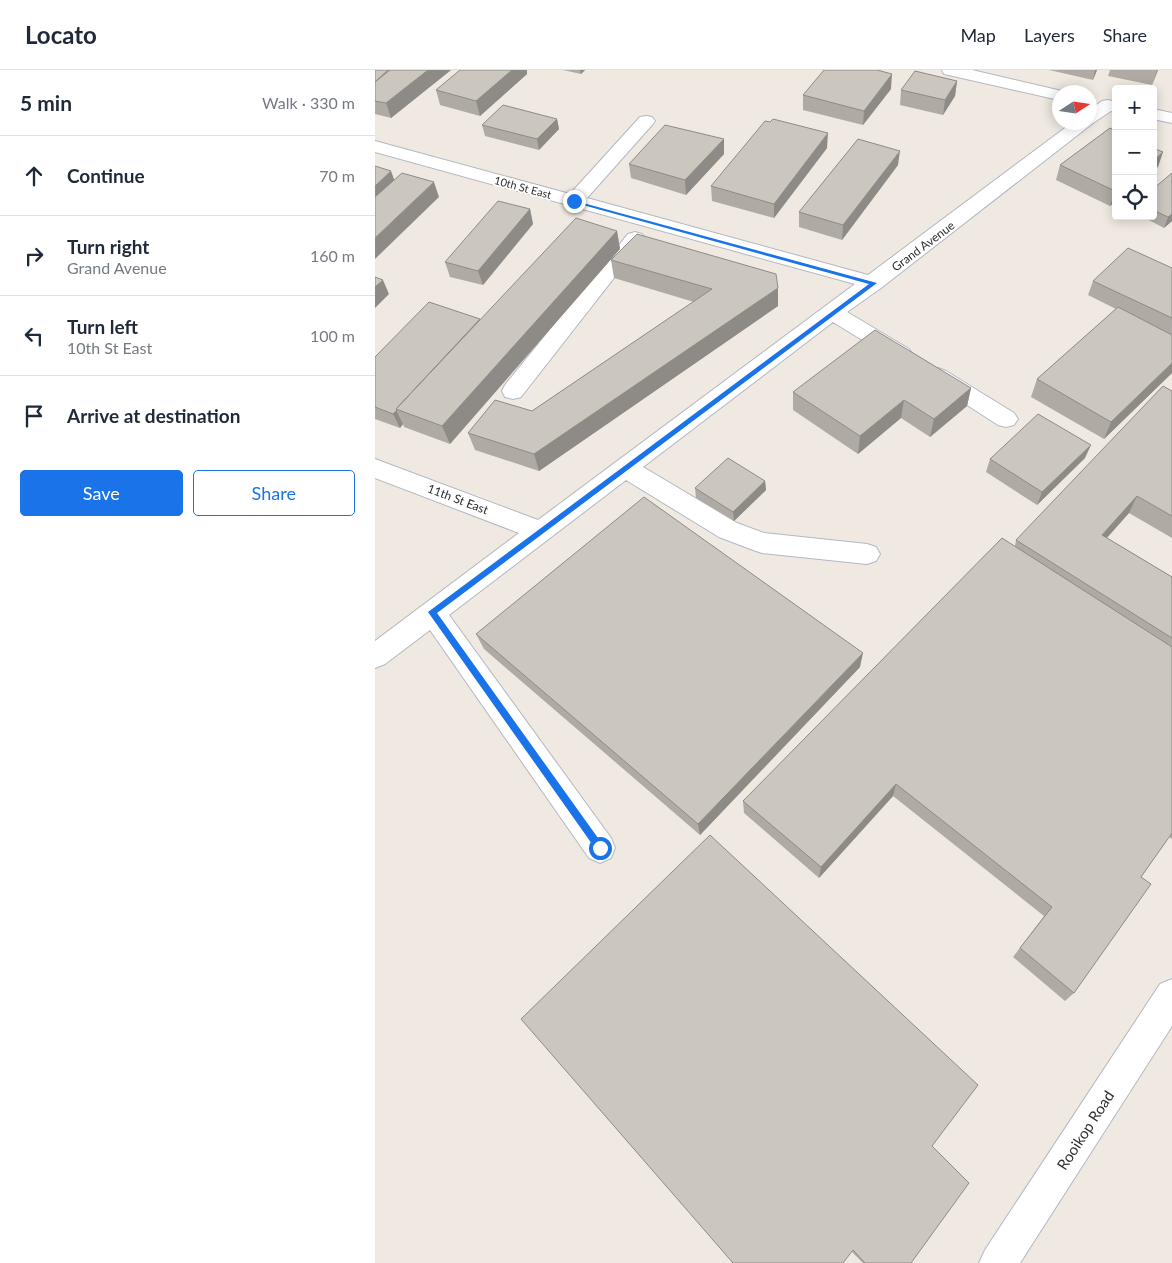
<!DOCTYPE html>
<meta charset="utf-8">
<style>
:root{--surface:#fff;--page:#f6f6f7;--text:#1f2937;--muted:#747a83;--line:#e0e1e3;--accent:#1a73e8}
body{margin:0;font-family:Lato,sans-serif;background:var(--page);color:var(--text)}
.controls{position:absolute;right:15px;top:15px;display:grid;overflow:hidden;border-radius:5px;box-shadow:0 2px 12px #0003}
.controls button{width:45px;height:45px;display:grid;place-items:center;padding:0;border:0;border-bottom:1px solid var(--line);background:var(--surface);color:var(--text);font:25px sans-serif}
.compass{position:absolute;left:677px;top:15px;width:45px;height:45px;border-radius:50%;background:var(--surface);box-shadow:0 2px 12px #0003;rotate:78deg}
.stop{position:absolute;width:15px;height:15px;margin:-11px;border:4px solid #1a73e8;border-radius:50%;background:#fff}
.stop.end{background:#1a73e8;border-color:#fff;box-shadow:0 1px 5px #0008}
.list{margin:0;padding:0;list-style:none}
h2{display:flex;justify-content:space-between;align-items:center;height:65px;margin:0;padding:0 20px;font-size:21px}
h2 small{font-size:16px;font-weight:400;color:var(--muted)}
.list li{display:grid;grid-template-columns:32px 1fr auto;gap:15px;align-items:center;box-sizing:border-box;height:80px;padding:0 20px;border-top:1px solid var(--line)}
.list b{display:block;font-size:19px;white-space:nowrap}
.list p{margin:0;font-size:16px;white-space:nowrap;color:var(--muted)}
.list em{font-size:16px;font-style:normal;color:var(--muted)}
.actions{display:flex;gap:10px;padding:15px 20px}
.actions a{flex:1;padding:11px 0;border:1px solid var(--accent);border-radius:5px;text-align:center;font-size:18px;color:var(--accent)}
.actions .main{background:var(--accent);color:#fff}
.icon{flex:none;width:28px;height:28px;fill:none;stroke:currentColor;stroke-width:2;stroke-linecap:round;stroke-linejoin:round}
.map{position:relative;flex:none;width:797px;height:1193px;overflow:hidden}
header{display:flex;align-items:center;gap:30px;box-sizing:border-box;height:70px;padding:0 25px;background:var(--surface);border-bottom:1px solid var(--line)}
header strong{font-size:24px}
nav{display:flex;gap:28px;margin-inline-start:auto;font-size:18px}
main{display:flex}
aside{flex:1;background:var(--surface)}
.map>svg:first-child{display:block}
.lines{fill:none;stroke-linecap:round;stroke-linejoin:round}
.minor-casing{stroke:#b4b7c1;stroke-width:2}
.minor{fill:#fff;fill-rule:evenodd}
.wall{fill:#afaba4}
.shaded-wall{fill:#8e8b86}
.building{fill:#cbc7bf;stroke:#8e8b86}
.route{fill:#1a73e8}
.labels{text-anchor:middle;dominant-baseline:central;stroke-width:4;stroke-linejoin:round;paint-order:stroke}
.far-street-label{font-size:11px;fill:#2e2e2e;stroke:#fff}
.street-label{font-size:12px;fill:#2e2e2e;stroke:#fff}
.near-street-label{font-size:15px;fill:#2e2e2e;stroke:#fff}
</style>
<header>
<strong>Locato</strong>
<nav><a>Map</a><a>Layers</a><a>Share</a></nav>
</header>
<main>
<aside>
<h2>5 min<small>Walk · 330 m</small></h2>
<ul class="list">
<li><svg class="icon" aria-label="ahead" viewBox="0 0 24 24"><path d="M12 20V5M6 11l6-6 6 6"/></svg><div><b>Continue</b></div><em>70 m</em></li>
<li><svg class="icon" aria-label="right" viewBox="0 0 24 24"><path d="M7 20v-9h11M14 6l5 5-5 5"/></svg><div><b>Turn right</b><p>Grand Avenue</p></div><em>160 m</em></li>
<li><svg class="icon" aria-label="left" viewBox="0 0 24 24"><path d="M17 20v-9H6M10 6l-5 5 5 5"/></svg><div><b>Turn left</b><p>10th St East</p></div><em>100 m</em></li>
<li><svg class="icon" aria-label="arrive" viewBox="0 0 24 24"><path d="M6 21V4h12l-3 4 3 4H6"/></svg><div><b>Arrive at destination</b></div></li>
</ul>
<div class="actions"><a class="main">Save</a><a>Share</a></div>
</aside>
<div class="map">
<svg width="797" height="1193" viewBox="0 0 797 1193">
<rect width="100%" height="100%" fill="#efe9e1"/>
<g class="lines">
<!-- minor casing -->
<g class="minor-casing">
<path id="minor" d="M567,0h30l94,22h-7v8l-115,-26z
M733,30l8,2v10l-5,-1 -18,12 -212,165 -34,24 62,37 3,5 -3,5 -8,3 -8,-3 -60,-37 -190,145 94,56 27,10 103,11 9,3 4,7 -4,7 -9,3 -105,-11 -9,-3 -34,-13 -93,-57 -177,135 162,223 4,10 -4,10 -11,5 -11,-5 -159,-228 -45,34 -10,4v-27l144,-108 -144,-55v-19l163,61 317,-236 -480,-132v-11l195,53 70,-77 6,-1 6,1 3,4 -3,4 -65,73 281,77 205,-153h16v-12l13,-9z
M778,39l19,4v10l-19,-4z
M260,162l7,2 3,4 -3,4 -121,155 -8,2 -8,-2 -3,-6 3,-6 123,-151z
M563,298l8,3 68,42 4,6 -4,6 -8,2 -8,-2 -68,-44 -3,-5 3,-5z
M797,909v47l-152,237h-41l6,-13 175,-266z"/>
</g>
<!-- minor -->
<use href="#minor" class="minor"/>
</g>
<!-- wall -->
<path class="wall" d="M0,0h76l-60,48 -16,-4z
M85,0h67v4l-47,42 -40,-11 -4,-15z
M188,0h22l-4,4z
M674,0h48l-4,10z
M735,0h48l-6,15 -44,-9z
M582,11l-2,15 -12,19 -43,-10 1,-15z
M516,19l-28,36 -60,-15v-15z
M182,49l2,10 -20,21 -54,-14 -3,-11z
M735,58l6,73 -6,5 -54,-26 4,-15z
M349,69v15l-38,41 -55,-17 -2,-14z
M452,78l-53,70 -62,-17 -1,-15z
M523,95l-56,75 -43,-13v-15z
M797,103v48l-8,7 -23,-12h12v-27z
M155,139l3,15 -50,61 -33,-8 -5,-15z
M242,161l3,18 -170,195 -46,-17 -1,-3 -3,4 -25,-9v-62l105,-37z
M236,190l167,46 -239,165 -64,-21 -7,-17 64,-22 162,-109 -80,-24z
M797,198v105l-68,66 -73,-42 6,-18 79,-70 -28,-14 5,-14z
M596,318l-4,18 -37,31 -29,-19 -43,36 -65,-44v-18z
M797,321v147l-43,-25 -22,25 65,39v262l-3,-2 -28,40 -67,116 -9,8 -52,-44 31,-41 -151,-120 -74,82 -75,-65 -1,-12 272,-255 1,-6z
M710,388l-48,47 -51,-33 4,-13z
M390,411l1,9 -32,31 -38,-23 -1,-10z
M101,564l384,33 -160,168 -216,-186z
M557,1076l-21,117h-48l-11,-11z"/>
<!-- shaded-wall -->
<path class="shaded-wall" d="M53,0h23l-60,48 -5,-15z
M137,0h15v4l-47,42 -4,-15z
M205,0h5l-4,4z
M720,0h2l-4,10z
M782,0h1l-6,15z
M517,4l-1,15 -28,36 1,-14z
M582,11l-2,15 -12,19 2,-15z
M182,49l2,10 -20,21 -2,-11z
M453,63l-1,15 -53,70v-14z
M349,69v15l-38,41 -1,-15z
M525,81l-2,14 -56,75 1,-15z
M788,82l-5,15 -5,4v-10z
M16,101l7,19 -23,21v-25z
M59,112l5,15 -64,62v-21z
M741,120v11l-6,5 5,-15z
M155,139l3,15 -50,61 -5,-14z
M797,144v7l-8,7 4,-11z
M242,161l3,18 -170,195 -8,-18z
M8,210l6,14 -14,14v-21z
M403,218v18l-239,165 -5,-17z
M797,293v10l-68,66 7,-17z
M596,318l-4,18 -37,31 4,-18z
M529,330l-3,18 -43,36 2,-18z
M21,340l7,14 -3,4 -7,-14z
M716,375l-6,13 -48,47 5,-13z
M390,411l1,9 -32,31 -1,-9z
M762,426l-8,17 -35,39 8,-17z
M488,583l-3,14 -160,168 -2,-11z
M521,714l-3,12 -74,82 2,-11z"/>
<!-- building -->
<path class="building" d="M0,0h13l-13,12z
M15,0h38l-42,33 -11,-2v-19z
M85,0h52l-36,31 -40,-11z
M449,0h53l15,4 -28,37 -61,-16z
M540,1l42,10 -12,19 -44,-10z
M128,35l54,14 -20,20 -55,-14z
M398,49l55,14 -54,71 -63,-18 54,-65 5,1z
M290,55l59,14 -39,41 -56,-16z
M735,58l6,3v59l-1,1 -55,-26z
M483,69l42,12 -57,74 -44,-13z
M778,78l10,4 -10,9z
M0,96l16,5 -16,15z
M27,103l32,9 -59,56v-41z
M797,103v41l-4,3 -15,-7v-21z
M123,131l32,8 -52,62 -33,-9z
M201,148l41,13 -175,195 -46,-17z
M262,164l139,40 2,14 -244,166 -66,-21 27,-33 37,11 180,-122 -101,-29z
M753,178l44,20v50l-79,-37z
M0,207l8,3 -8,7z
M54,232l51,17 -84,90 1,1 -4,4 -18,-7v-50z
M743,237l54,28v28l-61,59 -74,-43z
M500,260l96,58 -37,31 -30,-19 -44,36 -67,-44z
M788,316l9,5v125l-35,-20 -35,39 70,42v61l-156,-98z
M663,344l53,31 -49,47 -52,-33z
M353,388l37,23 -32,31 -38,-24z
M269,427l219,156 -165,171 -222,-190z
M627,468l170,109v186l-31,44 10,7 -77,109 -54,-45 32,-41 -156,-123 -75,83 -78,-66z
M335,765l268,250 -46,61 37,37 -58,80h-46l-12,-13 -10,13h-110l-212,-244z"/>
<!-- route -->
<path class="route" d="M197,130l305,83 -440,330 166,232v6l-3,1 -3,-1 -169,-239 441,-328 -297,-82z"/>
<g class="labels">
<!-- far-street labels -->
<g class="far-street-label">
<text transform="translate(148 117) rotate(15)">10th St East</text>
</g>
<!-- street labels -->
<g class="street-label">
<text transform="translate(548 176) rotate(-37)">Grand Avenue</text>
<text transform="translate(83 429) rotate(21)">11th St East</text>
</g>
<!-- near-street labels -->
<g class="near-street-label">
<text transform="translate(710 1060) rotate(-57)">Rooikop Road</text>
</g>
</g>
</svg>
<div class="controls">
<button>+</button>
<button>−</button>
<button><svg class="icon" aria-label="locate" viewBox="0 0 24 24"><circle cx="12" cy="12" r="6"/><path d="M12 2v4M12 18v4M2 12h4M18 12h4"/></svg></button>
</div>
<svg class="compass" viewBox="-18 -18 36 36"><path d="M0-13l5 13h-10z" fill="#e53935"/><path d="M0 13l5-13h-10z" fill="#747a83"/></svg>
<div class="stop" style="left:225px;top:778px"></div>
<div class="stop end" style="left:199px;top:131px"></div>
</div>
</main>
